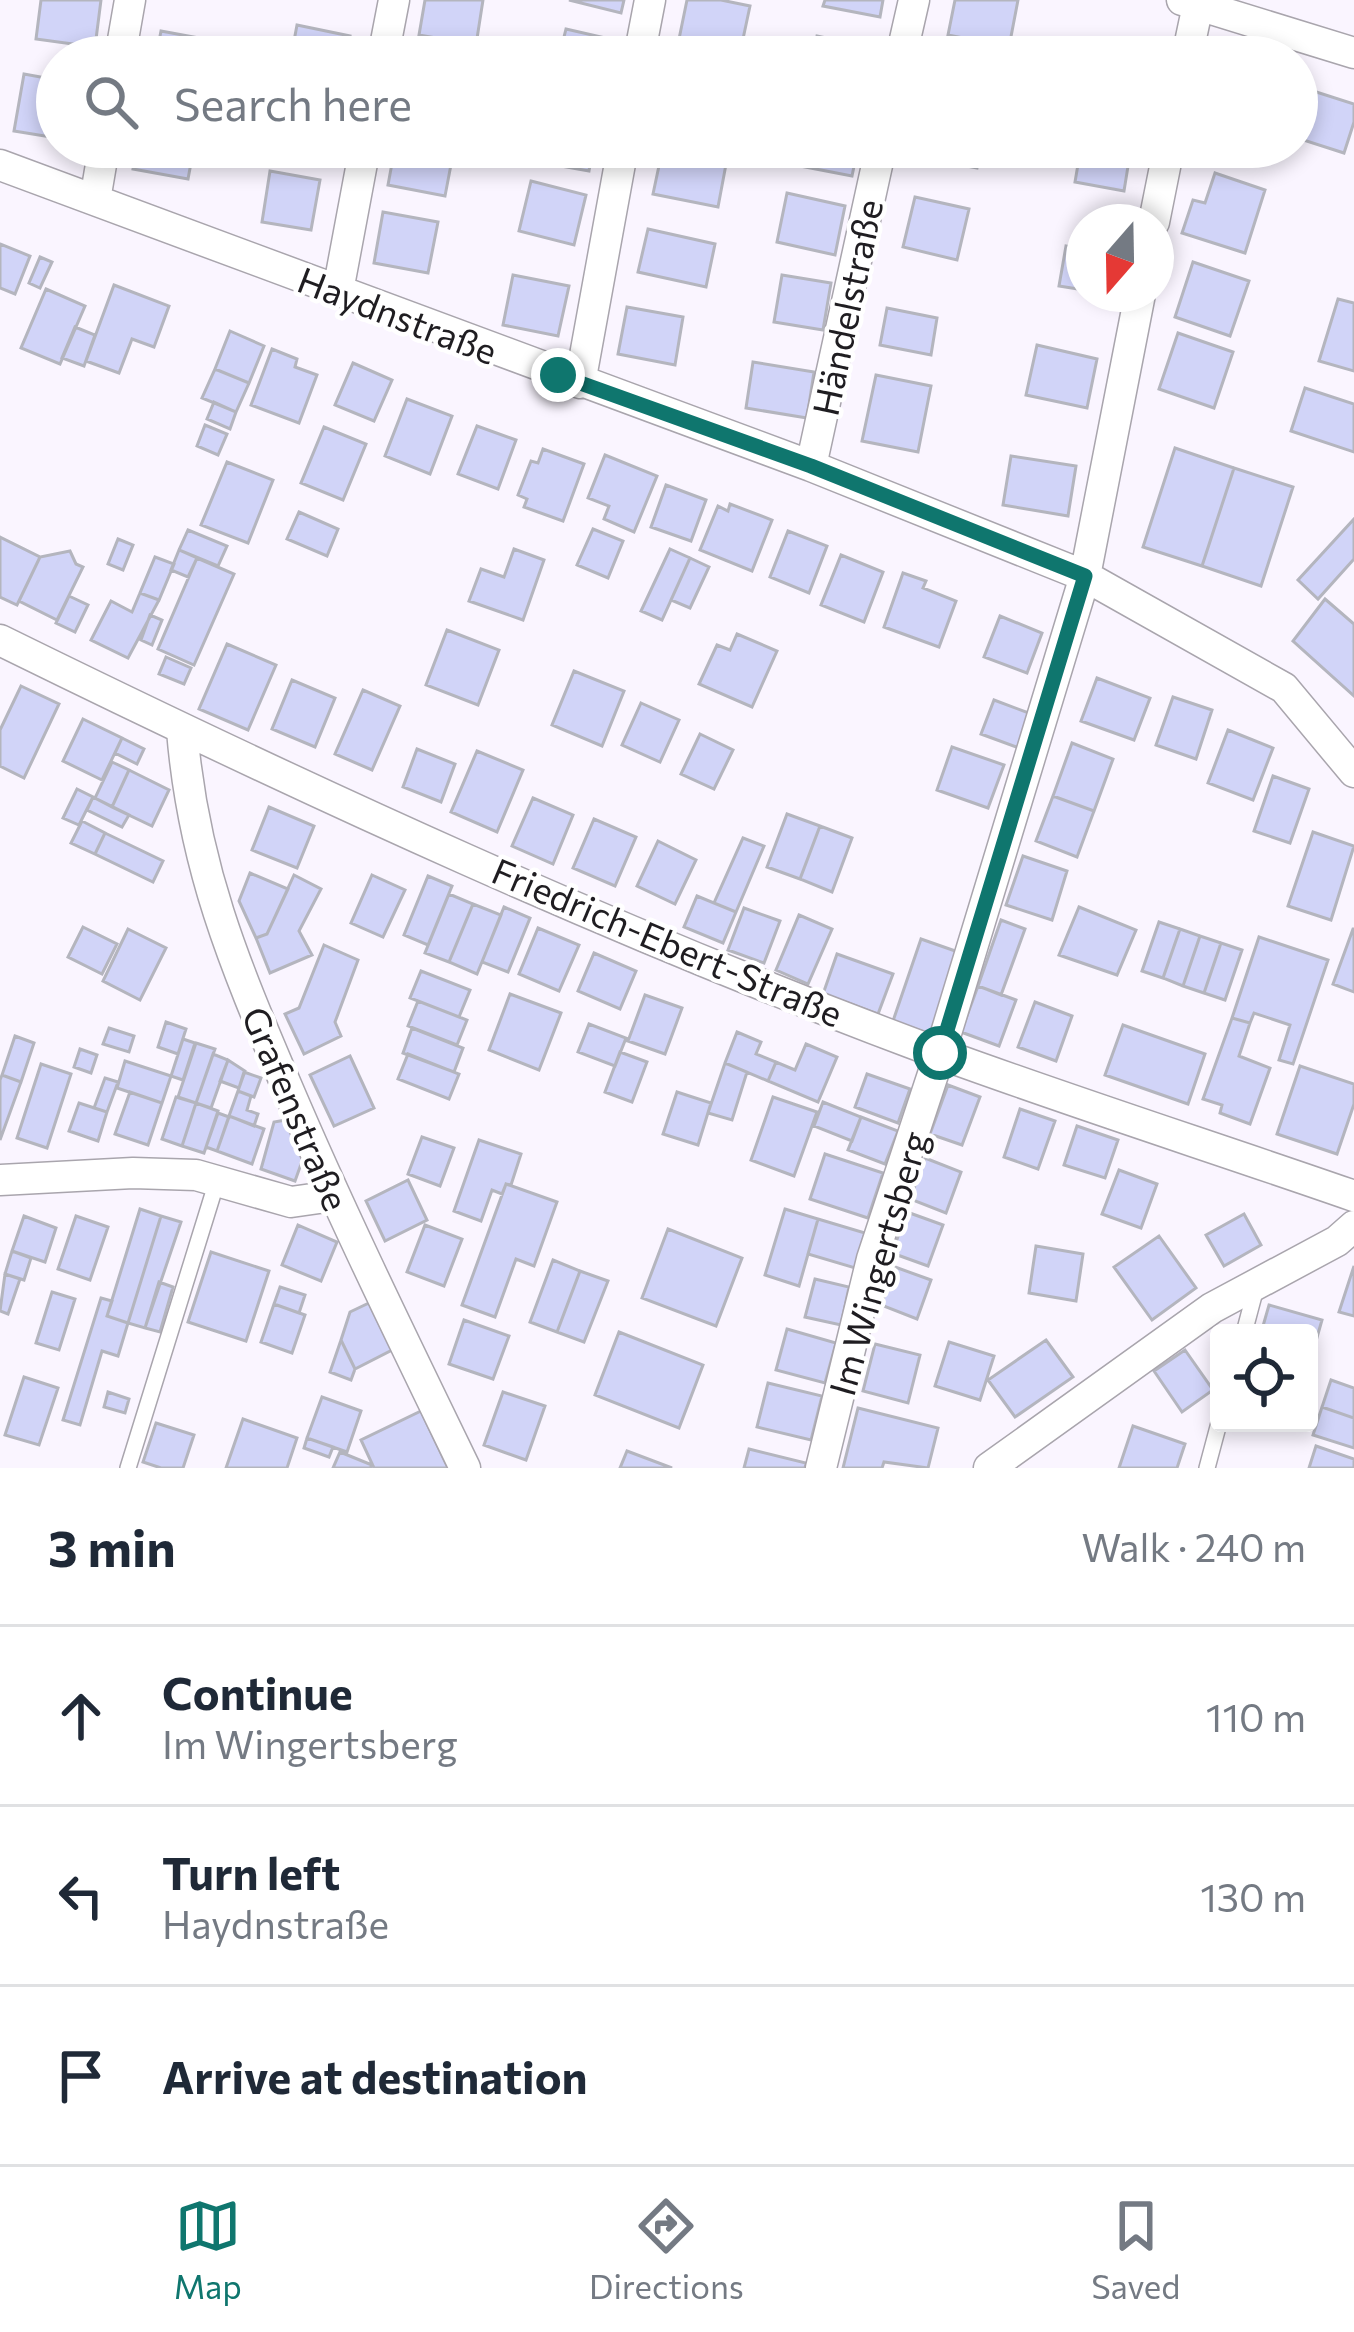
<!DOCTYPE html>
<meta charset="utf-8">
<style>
:root{--surface:#fff;--page:#f6f6f7;--text:#1f2937;--muted:#747a83;--line:#e0e1e3;--accent:#0f766e}
body{margin:0;font-family:Commissioner,sans-serif;background:var(--page);color:var(--text)}
.controls{position:absolute;right:36px;bottom:36px;display:grid;overflow:hidden;border-radius:12px;box-shadow:0 6px 18px #0003}
.controls button{width:108px;height:108px;display:grid;place-items:center;padding:0;border:0;border-bottom:3px solid var(--line);background:var(--surface);color:var(--text);font:60px sans-serif}
.compass{position:absolute;left:1066px;top:204px;width:108px;height:108px;border-radius:50%;background:var(--surface);box-shadow:0 6px 18px #0003;rotate:200deg}
.stop{position:absolute;width:36px;height:36px;margin:-27px;border:9px solid #0f766e;border-radius:50%;background:#fff}
.stop.end{background:#0f766e;border-color:#fff;box-shadow:0 3px 12px #0008}
.list{margin:0;padding:0;list-style:none}
h2{display:flex;justify-content:space-between;align-items:center;height:156px;margin:0;padding:0 48px;font-size:51px}
h2 small{font-size:39px;font-weight:400;color:var(--muted)}
.list li{display:grid;grid-template-columns:78px 1fr auto;gap:36px;align-items:center;box-sizing:border-box;height:180px;padding:0 48px;border-top:3px solid var(--line)}
.list b{display:block;font-size:45px;white-space:nowrap}
.list p{margin:0;font-size:39px;white-space:nowrap;color:var(--muted)}
.list em{font-size:39px;font-style:normal;color:var(--muted)}
.icon{flex:none;width:66px;height:66px;fill:none;stroke:currentColor;stroke-width:2;stroke-linecap:round;stroke-linejoin:round}
.map{position:relative;flex:none;width:1354px;height:1468px;overflow:hidden}
.search{position:absolute;background:var(--surface);box-shadow:0 6px 18px #0003;left:36px;right:36px;top:36px;height:132px;display:flex;align-items:center;gap:30px;box-sizing:border-box;padding:0 42px;border-radius:66px;color:var(--muted);font-size:45px}
.sheet{height:696px;background:var(--surface)}
nav{display:flex;justify-content:space-around;align-items:center;box-sizing:border-box;height:168px;border-top:3px solid var(--line);background:var(--surface);font-size:33px;color:var(--muted)}
nav a{display:grid;justify-items:center;gap:6px}
nav .on{color:var(--accent)}
.map>svg:first-child{display:block}
.building{fill:#d1d4f8;stroke:#b4b5be;stroke-width:3}
.lines{fill:none;stroke-linecap:round;stroke-linejoin:round}
.lane-casing{stroke:#a9a5ad;stroke-width:18}
.street-casing{stroke:#a9a5ad;stroke-width:33}
.lane{stroke:#fff;stroke-width:15}
.street{stroke:#fff;stroke-width:30}
.route{stroke:#0f766e;stroke-width:15}
.labels{text-anchor:middle;dominant-baseline:central;stroke-width:9;stroke-linejoin:round;paint-order:stroke}
.street-label{font-size:36px;fill:#1f1d21;stroke:#fff}
</style>
<div class="map">
<svg width="1354" height="1468" viewBox="0 0 1354 1468">
<rect width="100%" height="100%" fill="#faf5ff"/>
<!-- building -->
<path class="building" d="M41,0h60l-6,47 -59,-8z
M425,0h58l-7,45 -57,-10z
M569,0h55l-3,13z
M687,0h34l29,6 -10,47 -61,-14z
M825,0h58l-3,17 -57,-11z
M955,0h63l-9,47 -61,-12z
M297,25l53,11 -4,21h-55z
M566,29l53,12 -4,16h-56z
M161,31l54,10 -3,16h-56z
M817,36l59,13 -1,8h-62z
M1084,43l62,12v2h-65z
M24,74l33,6v58l-43,-7z
M1307,89l47,15v18l-10,31 -47,-15v-19z
M137,147h57l-6,32 -55,-10z
M395,147l59,2 -9,47 -57,-11z
M536,147h57l-4,24 -56,-10z
M663,147l64,12 -9,48 -65,-13z
M799,147h59l-6,29 -57,-11z
M927,147h54l-4,21 -52,-10z
M1081,147l49,7 -6,37 -49,-9z
M270,171l50,9 -9,50 -49,-8z
M1215,173l50,17 -20,63 -63,-20 11,-33 12,3z
M531,181l55,14 -12,50 -55,-14z
M787,193l58,13 -10,49 -58,-13z
M915,197l54,12 -12,51 -54,-13z
M383,212l55,10 -10,51 -54,-10z
M648,229l67,15 -9,43 -68,-15z
M0,244l30,12 -15,38 -15,-6z
M1066,246l18,3v41l-25,-4z
M40,257l12,5 -12,26 -11,-5z
M1193,262l56,19 -19,55 -55,-19z
M513,275l56,11 -11,50 -55,-11z
M782,275l49,8 -8,47 -49,-8z
M114,285l55,21 -15,41 -22,-8 -13,34 -33,-12z
M46,289l39,17 -25,58 -39,-16z
M1338,299l16,4v68l-35,-10z
M627,307l56,10 -8,48 -57,-11z
M887,308l50,10 -6,37 -51,-10z
M75,327l20,8 -11,31 -22,-8z
M230,331l34,15 -15,37 -34,-14z
M1178,333l55,19 -19,56 -55,-19z
M1037,345l60,14 -10,49 -61,-13z
M272,349l25,10 -2,8 22,8 -18,48 -48,-18z
M753,362l61,10 -7,46 -61,-10z
M353,363l39,17 -18,41 -39,-16z
M215,369l34,14 -13,29 -34,-14z
M876,375l55,11 -13,66 -56,-11z
M1305,388l49,16v48l-63,-21z
M407,399l45,17 -22,58 -45,-18z
M214,402l22,10 -6,17 -23,-10z
M205,425l22,9 -9,21 -21,-9z
M477,426l39,14 -18,49 -40,-15z
M324,427l42,17 -23,56 -42,-17z
M1175,448l59,20 -32,98 -59,-19z
M543,449l41,15 -21,57 -39,-14 3,-8 -9,-4 13,-34 7,2z
M605,455l52,21 -23,56 -30,-13 5,-13 -21,-8z
M1011,456l65,10 -8,50 -65,-11z
M227,462l46,18 -25,63 -47,-18z
M1234,468l59,19 -32,99 -59,-20z
M666,485l40,15 -15,41 -40,-14z
M730,504l42,16 -20,51 -52,-21 18,-44 10,5z
M299,512l39,17 -11,27 -40,-17z
M1354,519v40l-36,40 -20,-19z
M593,529l30,12 -15,37 -31,-13z
M188,530l39,16 -9,20 -39,-16z
M788,531l39,15 -18,47 -39,-16z
M0,537l40,20 -23,48 -17,-8z
M118,539l15,6 -10,25 -15,-6z
M514,549l30,11 -21,60 -54,-19 12,-32 23,8z
M670,549l20,9 -28,62 -21,-9z
M179,550l18,8 -9,19 -17,-7z
M70,551l6,13 7,3 -26,53 -38,-19 21,-44z
M841,555l42,17 -19,50 -43,-17z
M155,557l19,7 -15,36 -19,-7z
M197,558l37,16 -40,91 -36,-16z
M690,558l19,9 -19,41 -19,-8z
M903,573l23,8 -3,7 33,13 -17,46 -55,-20z
M140,593l19,7 -31,58 -37,-18 20,-39 21,11z
M69,596l19,9 -13,27 -19,-9z
M1325,599l29,25v72l-61,-55z
M150,615l12,5 -10,25 -11,-5z
M1000,616l42,17 -15,40 -43,-16z
M447,630l52,20 -21,55 -52,-20z
M737,634l40,17 -25,56 -53,-23 18,-39 13,5z
M227,644l49,21 -28,65 -49,-21z
M166,657l25,11 -7,16 -25,-10z
M574,671l50,20 -22,55 -50,-21z
M1097,678l53,20 -16,42 -53,-19z
M292,680l43,18 -20,49 -43,-18z
M21,686l38,18 -35,74 -24,-12v-36z
M363,690l37,16 -28,64 -37,-16z
M1173,697l39,13 -16,49 -40,-14z
M994,700l40,15 -12,34 -41,-15z
M641,703l38,17 -19,42 -38,-17z
M83,719l39,19 -20,42 -39,-19z
M1228,730l45,18 -20,52 -45,-17z
M700,734l33,16 -19,39 -33,-15z
M122,738l22,11 -7,15 -22,-11z
M1072,743l41,16 -19,52 -41,-15z
M952,747l52,18 -16,43 -51,-18z
M417,749l38,15 -14,38 -38,-15z
M477,751l46,19 -26,62 -46,-20z
M112,762l17,8 -17,37 -17,-9z
M129,770l40,20 -17,36 -40,-19z
M1273,776l36,13 -19,54 -36,-12z
M77,789l16,8 -14,28 -16,-7z
M1053,796l41,15 -17,46 -41,-16z
M93,797l36,18 -7,12 -35,-17z
M533,798l40,17 -20,49 -41,-18z
M269,807l45,19 -17,42 -45,-18z
M787,814l33,12 -20,53 -33,-12z
M594,819l42,18 -21,49 -42,-18z
M82,821l23,12 -10,21 -24,-11z
M820,826l32,12 -20,54 -32,-13z
M1313,832l41,14 -23,74 -43,-14z
M105,833l58,28 -10,21 -58,-28z
M743,838l21,8 -28,66 -22,-9z
M658,841l38,19 -21,44 -38,-18z
M1023,856l44,15 -15,49 -46,-15z
M250,873l38,16 -21,45 -11,4 -17,-37z
M294,875l27,14 -22,42 13,24 -42,18 -14,-35 11,-4z
M372,875l33,15 -22,47 -32,-14z
M428,876l24,10 -24,59 -24,-10z
M449,894l24,10 -24,58 -24,-9z
M697,896l39,16 -13,31 -39,-16z
M473,904l28,11 -24,59 -28,-12z
M504,907l26,11 -22,54 -26,-10z
M1079,907l57,23 -19,45 -58,-20z
M744,908l36,13 -16,42 -36,-13z
M799,915l33,14 -24,55 -32,-14z
M1001,920l24,9 -24,66 -23,-9z
M1159,922l21,7 -17,49 -21,-7z
M83,927l34,17 -15,30 -34,-17z
M538,928l41,17 -20,46 -40,-17z
M128,929l38,19 -26,52 -37,-19z
M1180,929l20,7 -17,50 -20,-8z
M1353,929h1v63l-21,-8z
M1200,936l21,7 -17,50 -21,-7z
M1259,937l69,23 -35,104 -14,-4 11,-35 -36,-12 -4,10 -18,-5z
M921,939l40,14 -29,82 -39,-14z
M1221,943l21,7 -17,50 -21,-7z
M324,945l34,15 -23,62 6,14 -37,18 -19,-40 14,-6z
M594,953l42,18 -16,38 -42,-18z
M837,954l56,20 -15,40 -55,-20z
M421,971l49,19 -11,27 -49,-19z
M978,986l38,14 -17,46 -38,-14z
M510,994l51,19 -22,57 -50,-20z
M645,995l37,13 -17,46 -37,-13z
M418,1001l49,19 -10,25 -49,-19z
M1035,1002l37,14 -16,45 -38,-14z
M1232,1018l18,5 -11,33 31,12 -20,56 -30,-11 2,-8 -19,-6z
M166,1022l20,7 -8,25 -20,-7z
M589,1024l37,14 -11,28 -37,-14z
M1123,1025l82,29 -17,50 -83,-29z
M109,1028l25,8 -5,16 -26,-8z
M412,1028l51,20 -9,24 -51,-19z
M737,1032l24,10 -5,12 20,8 -8,19 -43,-18z
M15,1036l19,7 -13,39 -19,-7z
M183,1039l12,4 -12,37 -12,-4z
M196,1043l19,6 -19,54 -18,-6z
M806,1044l31,13 -19,45 -50,-21 8,-19 19,8z
M80,1049l17,6 -6,18 -17,-6z
M620,1052l27,10 -15,40 -27,-10z
M213,1054l15,6 -17,48 -15,-5z
M408,1054l51,20 -10,25 -51,-20z
M350,1056l24,52 -40,18 -24,-51z
M228,1060l17,11 -6,17 -19,-7z
M125,1061l46,15 -9,27 -45,-15z
M725,1063l22,9 -15,48 -24,-7z
M41,1064l30,10 -24,74 -30,-10z
M1300,1066l54,18v20l-17,50 -60,-20z
M244,1072l17,6 -7,19 -16,-6z
M867,1074l43,15 -12,34 -43,-16z
M2,1075l19,7 -21,58v-60z
M105,1078l13,4 -11,30 -13,-4z
M948,1085l32,12 -18,48 -32,-11z
M238,1091l13,5 -4,14 11,4 -4,12 -25,-10z
M130,1092l32,11 -14,42 -33,-11z
M677,1092l34,11 -13,42 -35,-11z
M176,1097l20,6 -14,43 -20,-7z
M773,1097l44,15 -23,64 -43,-16z
M823,1102l38,15 -9,24 -38,-15z
M79,1103l28,9 -9,29 -29,-10z
M196,1103l22,8 -14,42 -22,-7z
M1020,1109l35,12 -17,48 -34,-12z
M218,1113l11,4 -12,34 -11,-4z
M229,1116l35,13 -12,35 -35,-13z
M861,1117l37,14 -13,33 -37,-14z
M286,1120l19,33 -10,28 -34,-12 13,-47z
M1077,1126l41,14 -13,38 -41,-13z
M422,1137l32,11 -14,38 -32,-12z
M479,1140l42,14 -10,31 -5,-1 -4,10 -10,-4 -11,31 -27,-10z
M825,1154l58,19 -15,45 -58,-19z
M925,1158l36,14 -15,41 -36,-14z
M1119,1170l38,14 -16,44 -39,-14z
M408,1180l19,40 -42,21 -19,-40z
M506,1184l51,18 -23,64 -18,-7 -21,58 -33,-12z
M140,1209l21,7 -33,107 -21,-7z
M785,1209l33,10 -19,67 -34,-11z
M907,1212l36,13 -15,41 -36,-13z
M1244,1214l17,31 -37,21 -18,-31z
M24,1216l32,12 -11,34 -33,-11z
M76,1216l32,11 -18,53 -32,-11z
M161,1216l20,6 -36,106 -17,-5z
M818,1219l47,14 -10,35 -47,-14z
M298,1225l39,17 -16,39 -39,-16z
M425,1225l37,14 -18,47 -37,-14z
M668,1229l74,29 -26,68 -74,-28z
M1159,1236l37,52 -44,32 -38,-53z
M1036,1246l47,8 -7,47 -47,-8z
M12,1251l19,7 -7,22 -19,-6z
M211,1252l58,19 -23,70 -58,-19z
M553,1260l27,11 -23,61 -27,-10z
M1354,1266v50l-15,-4z
M895,1267l36,13 -14,39 -36,-14z
M580,1271l28,10 -24,61 -27,-10z
M5,1274l15,5 -12,35 -8,-3z
M815,1279l34,8 -8,38 -36,-8z
M159,1282l14,5 -13,45 -15,-4z
M280,1287l25,8 -6,18 -25,-9z
M52,1292l23,7 -16,51 -23,-7z
M101,1298l11,3 -5,15 21,7 -10,33 -16,-5 -22,74 -17,-5z
M369,1303l23,47 -37,19 -14,-29 9,-28z
M274,1304l31,11 -13,38 -31,-11z
M1269,1305l53,15 -12,42 -1,-29h-48z
M464,1320l45,16 -16,43 -44,-15z
M787,1329l49,14 -11,40 -49,-13z
M619,1332l84,33 -24,63 -84,-33z
M341,1340l14,29 -4,11 -21,-8z
M1046,1340l27,37 -58,40 -27,-37z
M949,1342l45,14 -14,44 -45,-14z
M875,1344l45,11 -12,48 -45,-12z
M1185,1350l28,40 -31,22 -28,-41z
M24,1377l34,11 -19,57 -34,-10z
M1331,1380l23,8v30l-32,-11z
M768,1383l54,13 -11,44 -54,-13z
M108,1392l21,7 -4,14 -21,-6z
M503,1392l42,14 -19,54 -42,-15z
M322,1397l39,14 -14,41 -40,-14z
M1322,1407l32,11v30l-41,-13z
M858,1408l80,20 -10,40 -44,-6 -2,6h-39z
M421,1411l27,57h-74l-13,-28z
M243,1419l54,19 -10,30h-61z
M156,1423l38,12 -11,33h-22l-18,-6z
M1133,1426l52,18 -8,24h-58z
M307,1438l26,9 -4,10 -25,-9z
M1316,1446l38,13v9h-45z
M749,1449l57,14 -1,5h-61z
M627,1451l45,17h-52z
M340,1452l32,13 -2,3h-37z"/>
<g class="lines">
<!-- lane casing -->
<g class="lane-casing">
<path id="lane" d="M1244,1333l13,-49
M128,1468l89,-287
M1207,1468l12,-45"/>
</g>
<!-- street casing -->
<g class="street-casing">
<path id="street" d="M1182,0l172,53
M120,57l10,-57
M383,57l11,-57
M639,57l11,-57
M901,57l13,-57
M1187,57l12,-57
M0,165l811,301 274,110 199,112 70,84
M95,200l9,-53
M1154,222l15,-75
M338,291l27,-144
M580,383l43,-236
M811,466l70,-319
M0,640c307,151 620,295 941,414 137,50 275,94 413,142
M182,730c11,136 52,233 105,357 55,129 117,255 178,381
M0,1180l133,-7 63,2 95,27 42,-6
M821,1468l51,-209 68,-206 145,-477 55,-282
M989,1468l223,-160 125,-67 17,-15"/>
</g>
<!-- lane -->
<use href="#lane" class="lane"/>
<!-- street -->
<use href="#street" class="street"/>
</g>
<g class="lines">
<!-- route -->
<path class="route" d="M558,375l253,91 274,110 -145,477"/>
</g>
<g class="labels">
<!-- street labels -->
<g class="street-label">
<text transform="translate(846 307) rotate(-78)">Händelstraße</text>
<text transform="translate(398 314) rotate(21)">Haydnstraße</text>
<text transform="translate(668 941) rotate(23)">Friedrich-Ebert-Straße</text>
<text transform="translate(297 1108) rotate(67)">Grafenstraße</text>
<text transform="translate(877 1263) rotate(-74)">Im Wingertsberg</text>
</g>
</g>
</svg>
<div class="controls">
<button><svg class="icon" aria-label="locate" viewBox="0 0 24 24"><circle cx="12" cy="12" r="6"/><path d="M12 2v4M12 18v4M2 12h4M18 12h4"/></svg></button>
</div>
<svg class="compass" viewBox="-18 -18 36 36"><path d="M0-13l5 13h-10z" fill="#e53935"/><path d="M0 13l5-13h-10z" fill="#747a83"/></svg>
<div class="stop" style="left:940px;top:1053px"></div>
<div class="stop end" style="left:558px;top:375px"></div>
<div class="search"><svg class="icon" aria-label="search" viewBox="0 0 24 24"><circle cx="10" cy="10" r="6"/><path d="M15 15l6 6"/></svg>Search here</div>
</div>
<section class="sheet">
<h2>3 min<small>Walk · 240 m</small></h2>
<ul class="list">
<li><svg class="icon" aria-label="ahead" viewBox="0 0 24 24"><path d="M12 20V5M6 11l6-6 6 6"/></svg><div><b>Continue</b><p>Im Wingertsberg</p></div><em>110 m</em></li>
<li><svg class="icon" aria-label="left" viewBox="0 0 24 24"><path d="M17 20v-9H6M10 6l-5 5 5 5"/></svg><div><b>Turn left</b><p>Haydnstraße</p></div><em>130 m</em></li>
<li><svg class="icon" aria-label="arrive" viewBox="0 0 24 24"><path d="M6 21V4h12l-3 4 3 4H6"/></svg><div><b>Arrive at destination</b></div></li>
</ul>
</section>
<nav>
<a class="on"><svg class="icon" aria-label="map" viewBox="0 0 24 24"><path d="M3 6l6-2 6 2 6-2v14l-6 2-6-2-6 2zM9 4v14M15 6v14"/></svg>Map</a>
<a><svg class="icon" aria-label="directions" viewBox="0 0 24 24"><path d="M12 3l9 9-9 9-9-9zM9 14v-3h6M13 9l2 2-2 2"/></svg>Directions</a>
<a><svg class="icon" aria-label="saved" viewBox="0 0 24 24"><path d="M7 4h10v16l-5-4-5 4z"/></svg>Saved</a>
</nav>
